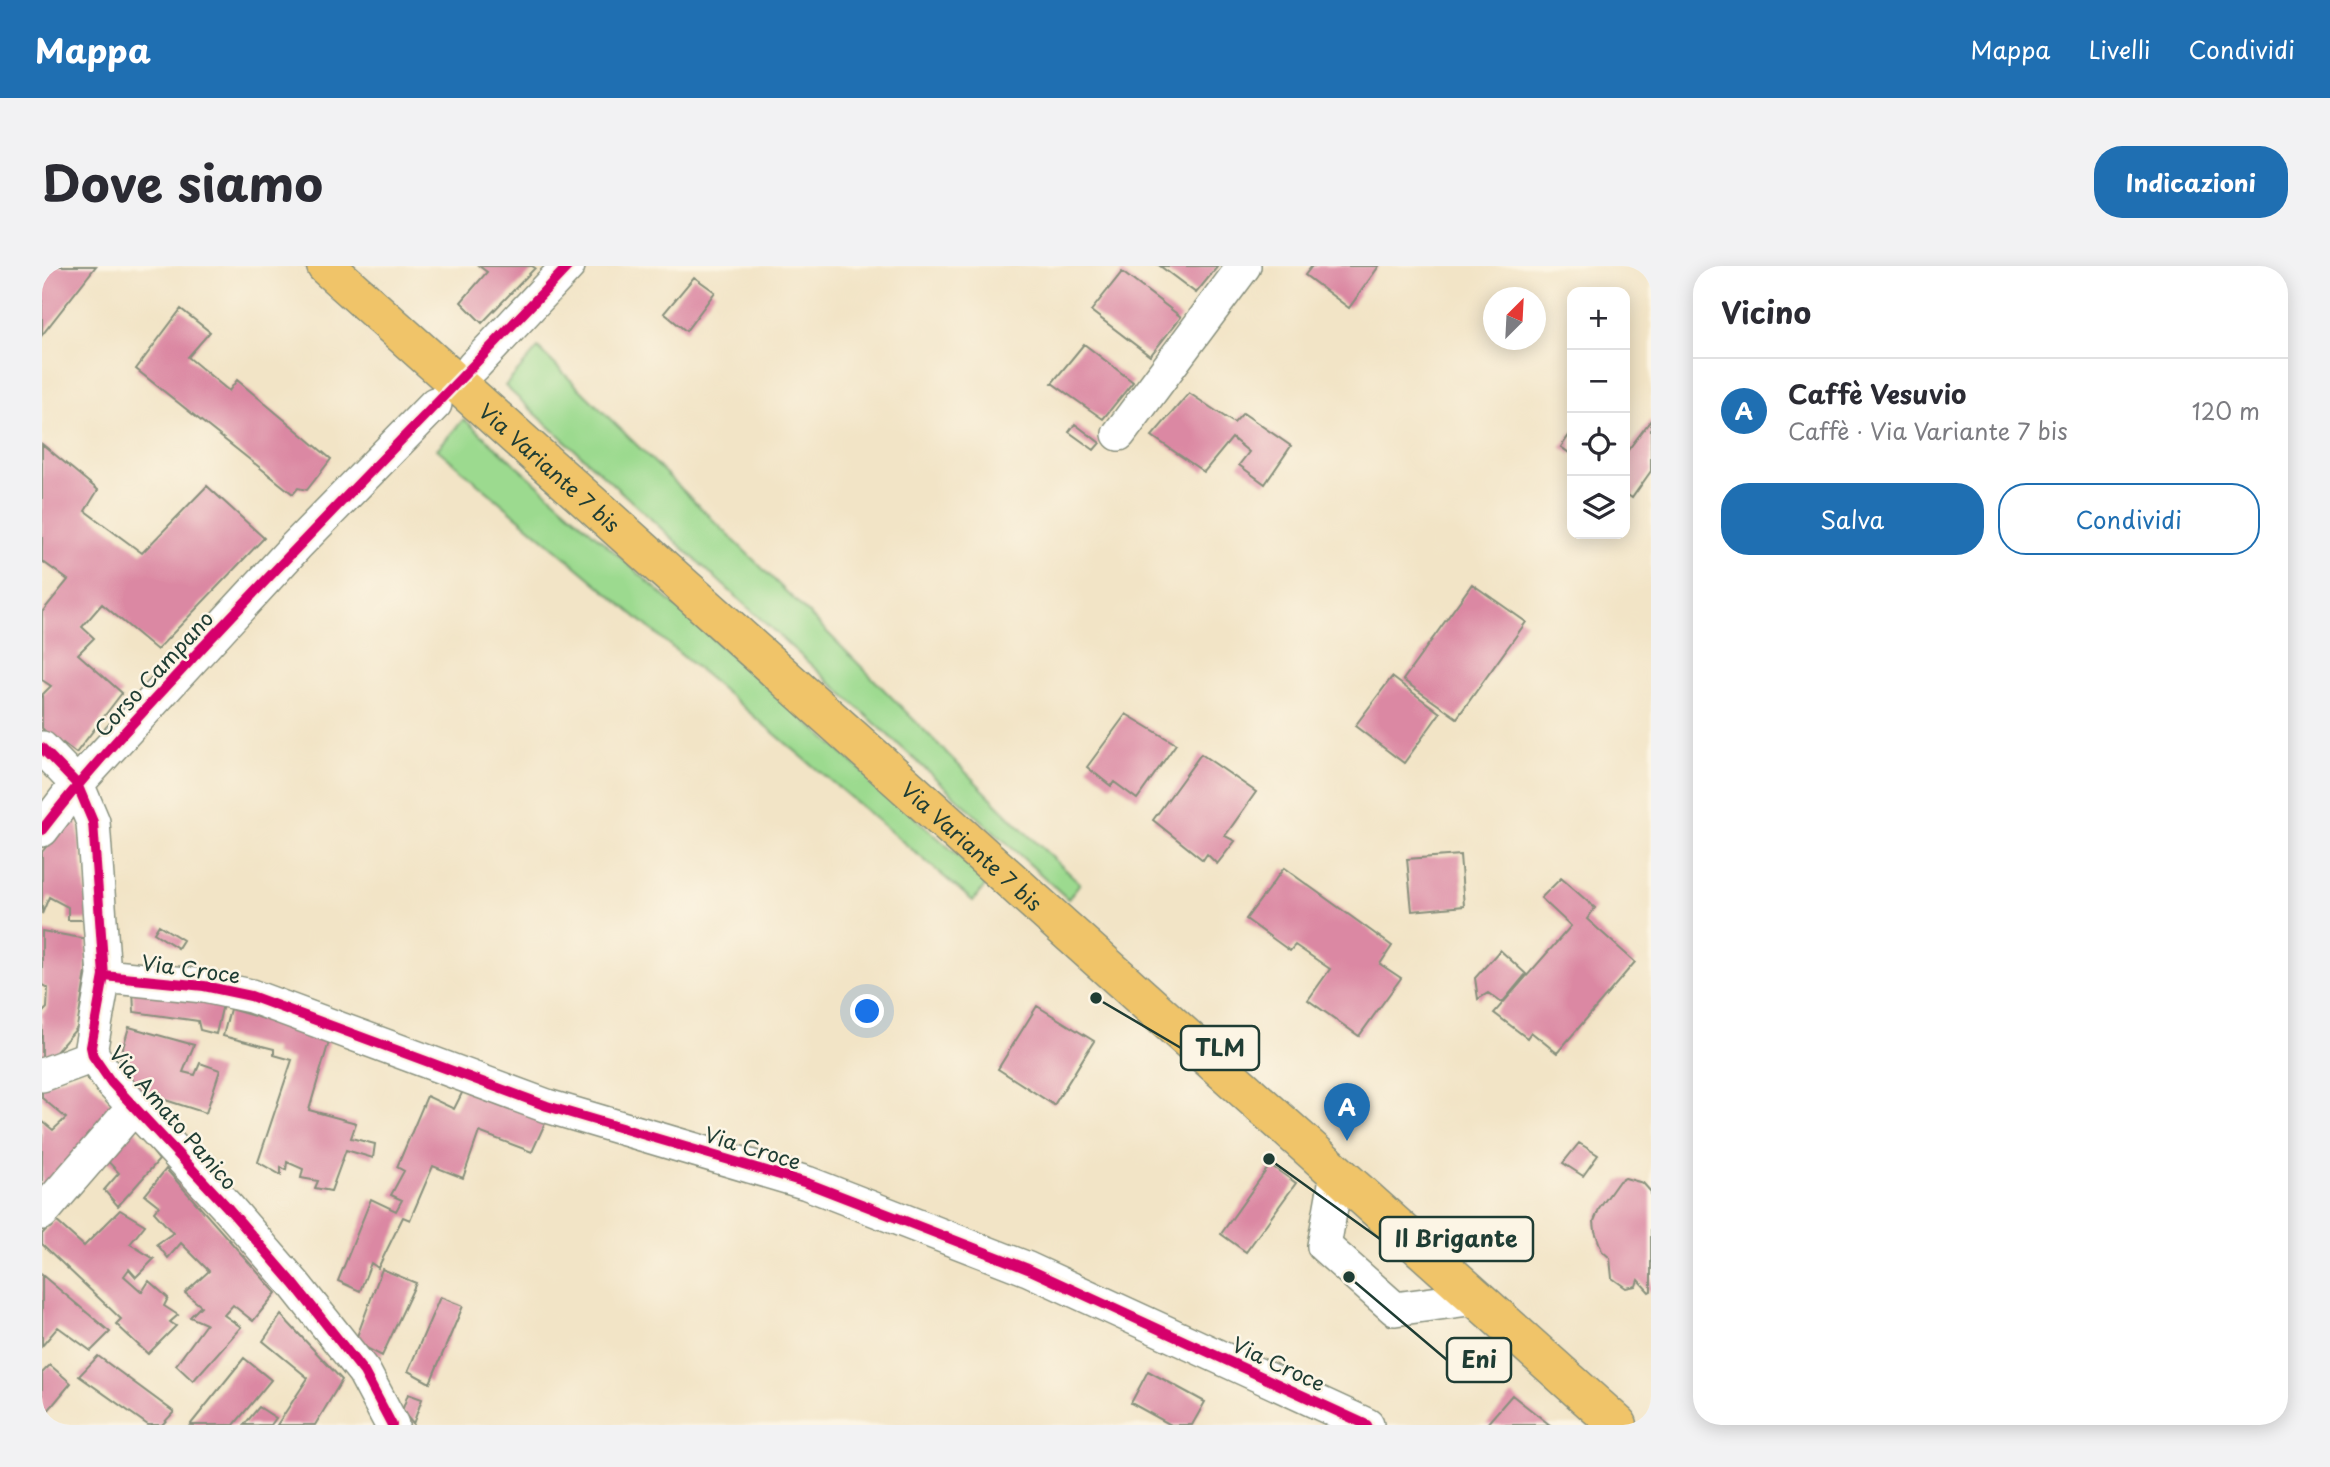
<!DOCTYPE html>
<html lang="it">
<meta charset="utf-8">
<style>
:root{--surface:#fff;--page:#f2f2f3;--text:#2b2b33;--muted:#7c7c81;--line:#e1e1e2;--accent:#1f6fb2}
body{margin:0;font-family:"Playpen Sans",sans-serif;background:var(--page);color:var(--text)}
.controls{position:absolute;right:21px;top:21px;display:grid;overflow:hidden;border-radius:14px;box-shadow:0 4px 18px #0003}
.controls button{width:63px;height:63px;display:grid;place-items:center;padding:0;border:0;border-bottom:2px solid var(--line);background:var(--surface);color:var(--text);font:35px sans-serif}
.compass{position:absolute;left:1441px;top:21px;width:63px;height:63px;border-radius:50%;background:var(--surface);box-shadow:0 4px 18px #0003;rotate:24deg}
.you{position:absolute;left:826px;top:746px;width:24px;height:24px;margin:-18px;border:5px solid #fff;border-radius:50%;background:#1a73e8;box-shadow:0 0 0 10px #1a73e833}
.badge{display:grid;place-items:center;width:46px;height:46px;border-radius:50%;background:var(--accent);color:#fff;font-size:23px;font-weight:700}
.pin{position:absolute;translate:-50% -58px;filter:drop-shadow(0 2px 4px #0008)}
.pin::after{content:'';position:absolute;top:37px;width:24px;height:21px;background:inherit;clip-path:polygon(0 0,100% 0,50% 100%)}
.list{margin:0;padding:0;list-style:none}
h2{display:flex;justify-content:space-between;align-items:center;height:91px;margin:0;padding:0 28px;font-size:30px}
h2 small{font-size:23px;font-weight:400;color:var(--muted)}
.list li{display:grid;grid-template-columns:46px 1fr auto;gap:21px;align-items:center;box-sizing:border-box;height:105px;padding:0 28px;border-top:2px solid var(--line)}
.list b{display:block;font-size:26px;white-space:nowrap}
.list p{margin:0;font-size:23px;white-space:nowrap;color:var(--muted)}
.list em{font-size:23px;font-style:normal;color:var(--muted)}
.actions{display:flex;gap:14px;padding:21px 28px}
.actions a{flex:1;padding:16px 0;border:2px solid var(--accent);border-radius:28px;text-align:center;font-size:24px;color:var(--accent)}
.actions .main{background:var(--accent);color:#fff}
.icon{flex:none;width:38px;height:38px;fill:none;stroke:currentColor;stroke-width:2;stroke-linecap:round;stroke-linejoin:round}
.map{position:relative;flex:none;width:1609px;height:1159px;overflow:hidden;border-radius:28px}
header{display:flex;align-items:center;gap:42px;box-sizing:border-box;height:98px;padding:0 35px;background:var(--accent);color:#fff}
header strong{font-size:33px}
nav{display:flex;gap:38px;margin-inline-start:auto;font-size:24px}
.intro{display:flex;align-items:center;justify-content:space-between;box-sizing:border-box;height:168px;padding:0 42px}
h1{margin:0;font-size:49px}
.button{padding:18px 32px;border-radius:28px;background:var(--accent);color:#fff;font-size:24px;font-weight:700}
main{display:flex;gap:42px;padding:0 42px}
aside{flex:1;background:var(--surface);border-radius:28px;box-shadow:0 4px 18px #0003}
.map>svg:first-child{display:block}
.green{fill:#9cda8f;stroke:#5e8c62;stroke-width:2}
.building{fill:#db88a3}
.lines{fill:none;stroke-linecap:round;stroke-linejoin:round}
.minor-casing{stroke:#88907d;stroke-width:36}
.major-casing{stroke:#88907d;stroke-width:41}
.minor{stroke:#fff;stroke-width:33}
.major{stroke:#f0c469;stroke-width:38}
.cycleway-casing{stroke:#fcf5e5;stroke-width:15}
.cycleway{stroke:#d6006c;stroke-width:10}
.labels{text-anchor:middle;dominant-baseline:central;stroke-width:5;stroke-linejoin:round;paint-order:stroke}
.street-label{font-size:21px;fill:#1f3d34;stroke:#fcf5e5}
.leader{fill:none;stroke:#1f3d34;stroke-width:2.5}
.callout-dot{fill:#1f3d34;stroke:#fcf5e5;stroke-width:2.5}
.callout{fill:#fcf5e5;stroke:#1f3d34;stroke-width:2.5}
.callout-label{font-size:23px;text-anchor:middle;font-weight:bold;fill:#1f3d34}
</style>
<header>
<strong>Mappa</strong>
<nav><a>Mappa</a><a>Livelli</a><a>Condividi</a></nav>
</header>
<div class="intro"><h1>Dove siamo</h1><a class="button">Indicazioni</a></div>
<main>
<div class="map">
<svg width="1609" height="1159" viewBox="0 0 1609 1159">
<rect width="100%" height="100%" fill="#fcf5e5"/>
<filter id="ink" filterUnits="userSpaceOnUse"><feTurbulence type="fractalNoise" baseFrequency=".0143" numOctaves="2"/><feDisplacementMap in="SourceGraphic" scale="14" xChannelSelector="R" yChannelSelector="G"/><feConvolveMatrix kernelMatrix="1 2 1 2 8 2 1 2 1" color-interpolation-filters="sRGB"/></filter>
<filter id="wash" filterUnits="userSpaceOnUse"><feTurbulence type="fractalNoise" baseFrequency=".00686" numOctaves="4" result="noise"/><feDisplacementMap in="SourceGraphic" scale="28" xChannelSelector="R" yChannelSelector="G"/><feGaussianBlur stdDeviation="1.57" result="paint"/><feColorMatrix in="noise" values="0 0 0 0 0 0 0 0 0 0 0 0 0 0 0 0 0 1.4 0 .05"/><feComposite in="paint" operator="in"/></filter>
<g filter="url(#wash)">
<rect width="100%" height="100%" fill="#f2e4c6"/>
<!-- green -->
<path class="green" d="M496,82l282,277 206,208 54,50 -12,16 -563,-513z
M422,153l524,463 -15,19 -536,-452z"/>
<g id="blocks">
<!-- building -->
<path class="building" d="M0,0h54l-54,69z
M437,0h53l3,2 -53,55 -21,-21 26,-30z
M1118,0h58l-22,27z
M1270,0h67l-30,42 -44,-33z
M1080,6l59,45 -31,39 -59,-45z
M652,11l21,15 -29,39 -22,-18z
M139,43l29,23 -22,25 41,34 8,-11 94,79 -24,31 -9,-2 -5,6 -157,-125z
M1042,78l49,38 -30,37 -51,-36z
M1147,127l45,30 9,-10 48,33 -26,38 -26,-19 10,-13 -17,-14 -28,34 -52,-36z
M1609,154v51l-19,27 -7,-5v-39z
M1033,158l25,19 -6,7 -25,-18z
M1530,165v24l-11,-8z
M0,178l56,46 -13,21 57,42 65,-67 57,52 -107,112 -55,-46 -20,23 12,11 -16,16 44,39 -46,60 -13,-10 -4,3 -17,-18v-33l9,-9 -9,-6v-68l26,-32 -26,-19z
M1430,318l54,38 -69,96 -54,-38z
M1350,411l48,36 -36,50 -49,-37z
M1084,448l50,30 -39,55 -23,-17 -3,4 -24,-19z
M1159,488l55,38 -31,44 10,5 -18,23 -10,-10 -4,6 -50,-40z
M28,551l7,3 12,100h-21v-13l-19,-10 -7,17v-62z
M1418,589l4,51 -52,5 -5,-52z
M1242,602l108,78 -12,18 21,14 -42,58 -51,-36 22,-31 -35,-24 -5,6 -44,-32z
M1519,612l34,30 -8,11 48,43 -78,91 -26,-21 -4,6 -33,-25 77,-87 -30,-28z
M117,659l24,15 -5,8 -24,-15z
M0,665l45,8 -1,33 -9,56 -28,32 -7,4v-51l5,-5 1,-20 -6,-3z
M1458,684l26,24 -24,29 -14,-10 -10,6 -3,-21z
M91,723l91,11 -8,34 -16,-4 -2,-9 -64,-9z
M995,740l57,35 -40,64 -56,-36z
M188,743l100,29 -21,72 47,13 -5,15 24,6 -2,14 -27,-8 -15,41 -16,-3 3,-7 -17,-3 2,-9 -16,-7 -1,8 -5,-3v8l-23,-13 34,-102 -18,-5v-6l-51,-13z
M87,761l65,18 -11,27 12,3 5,-12 20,7 -14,43 -72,-23 -13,-12 6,-19 -7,-1z
M39,806l40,42 -79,77v-70l11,9 13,-12 -24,-20v-13z
M423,821l82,32 -15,33 -53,-20 -16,46 -30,-12 -23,54 -7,-3 -25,51 -7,-5 -11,28 -22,-10 33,-82 25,12 6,-11 -11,-5 13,-24 -7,-4 30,-71 27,13z
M87,856l30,38 -41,46 -14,-16 15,-17 -17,-18z
M1537,877l19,12 -15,21 -20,-13z
M1228,899l26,18 -50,69 -25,-18z
M124,903l110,124 -23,28 -20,-16 -9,10 17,12 -48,54 -17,-16 30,-41 -16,-7 11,-11 -16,-13 24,-22 -28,-28 -13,15 -11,-14 16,-11 -19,-21 5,-6 -14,-11z
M1583,912l18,5 8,9v99l-2,1 -11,-12 -2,6 -10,2 -14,-10 -2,-20 -8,-7 -7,-20 -1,-10 5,-12 20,-28z
M78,944l25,15 -15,19 24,15 -18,18 -7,-8 -5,7 18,16 7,-11 19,17 -4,8 14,9 -8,7 6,4 -28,28 -32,-30 5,-5 -79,-75v-10l13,-14 29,26z
M340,1003l34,14 -34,73 -27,-14z
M0,1009l68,57 -19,19 -33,-24 -16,19z
M398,1031l23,9 -33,77 -22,-12z
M239,1049l61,65 -27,45h-38l31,-47 -45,-37z
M56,1090l76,56 -12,13h-14l-69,-49z
M202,1092l27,22 -37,45h-44z
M8,1099l21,18 -29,35v-45z
M1106,1105l57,31 -13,23h-21l-40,-22z
M366,1128l14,5 -9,25 -11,-13z
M1470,1129l38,30h-64z
M217,1141l17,11 -5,7h-27z"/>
</g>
</g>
<g filter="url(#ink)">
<use href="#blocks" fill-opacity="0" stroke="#88907d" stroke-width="2"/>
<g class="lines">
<!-- minor casing -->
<g class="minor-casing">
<path id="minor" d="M431,101l95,-101
M1077,168l125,-168
M0,482l35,36 16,38 11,154 -13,71 2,9 18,26 118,127 65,75 70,88 28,53
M0,564l35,-46 219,-238 139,-142
M62,710l100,10 47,10 296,110 260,77 221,86 339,156
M0,809l51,-19
M1295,907l-13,73 71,63 81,-11
M0,947l92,-106"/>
</g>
<!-- major casing -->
<g class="major-casing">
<g id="major">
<path id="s1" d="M284,0l1292,1159"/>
</g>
</g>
<!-- minor -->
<use href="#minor" class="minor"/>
<!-- major -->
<use href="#major" class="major"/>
<!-- cycleway casing -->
<g class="cycleway-casing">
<path id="cycleway" d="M0,482l35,36 16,38 11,154 -13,71 2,9 18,26 118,127 65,75 70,88 28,53
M0,564c48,-63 103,-120 157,-179 121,-130 247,-255 369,-385
M62,710l100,10 47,10 296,110 260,77 221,86 339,156"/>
</g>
<!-- cycleway -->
<use href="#cycleway" class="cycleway"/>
</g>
</g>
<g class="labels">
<!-- street labels -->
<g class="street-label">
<text stroke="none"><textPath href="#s1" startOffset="301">Via Variante 7 bis</textPath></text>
<text transform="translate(111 407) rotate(-47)">Corso Campano</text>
<text stroke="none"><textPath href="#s1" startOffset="868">Via Variante 7 bis</textPath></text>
<text transform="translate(149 702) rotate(8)">Via Croce</text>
<text transform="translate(132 851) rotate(49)">Via Amato Panico</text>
<text transform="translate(711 881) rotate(17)">Via Croce</text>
<text transform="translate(1237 1097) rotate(25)">Via Croce</text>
</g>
</g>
<!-- callouts -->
<path class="leader" d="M1054 732L1139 782M1227 893L1338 973M1307 1011L1405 1094"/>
<g class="callout-dot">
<circle cx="1054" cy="732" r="7"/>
<circle cx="1227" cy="893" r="7"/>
<circle cx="1307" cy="1011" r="7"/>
</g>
<g class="callout">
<rect x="1139" y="760" width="78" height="44" rx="7"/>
<rect x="1338" y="951" width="153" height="44" rx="7"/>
<rect x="1405" y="1072" width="64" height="44" rx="7"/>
</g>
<g class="callout-label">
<text x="1178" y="790">TLM</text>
<text x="1414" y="981">Il Brigante</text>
<text x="1437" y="1102">Eni</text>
</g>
</svg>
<div class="controls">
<button>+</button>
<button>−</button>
<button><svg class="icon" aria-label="locate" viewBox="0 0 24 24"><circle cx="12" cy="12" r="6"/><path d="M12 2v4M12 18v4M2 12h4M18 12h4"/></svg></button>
<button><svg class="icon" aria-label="layers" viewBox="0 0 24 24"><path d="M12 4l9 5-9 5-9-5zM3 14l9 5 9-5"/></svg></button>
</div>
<svg class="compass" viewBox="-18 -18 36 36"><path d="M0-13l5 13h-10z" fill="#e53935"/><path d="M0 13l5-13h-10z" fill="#7c7c81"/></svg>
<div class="you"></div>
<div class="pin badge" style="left:1305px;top:875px">A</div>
</div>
<aside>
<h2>Vicino<small></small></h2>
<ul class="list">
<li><span class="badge">A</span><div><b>Caffè Vesuvio</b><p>Caffè · Via Variante 7 bis</p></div><em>120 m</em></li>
</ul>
<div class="actions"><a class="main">Salva</a><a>Condividi</a></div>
</aside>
</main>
